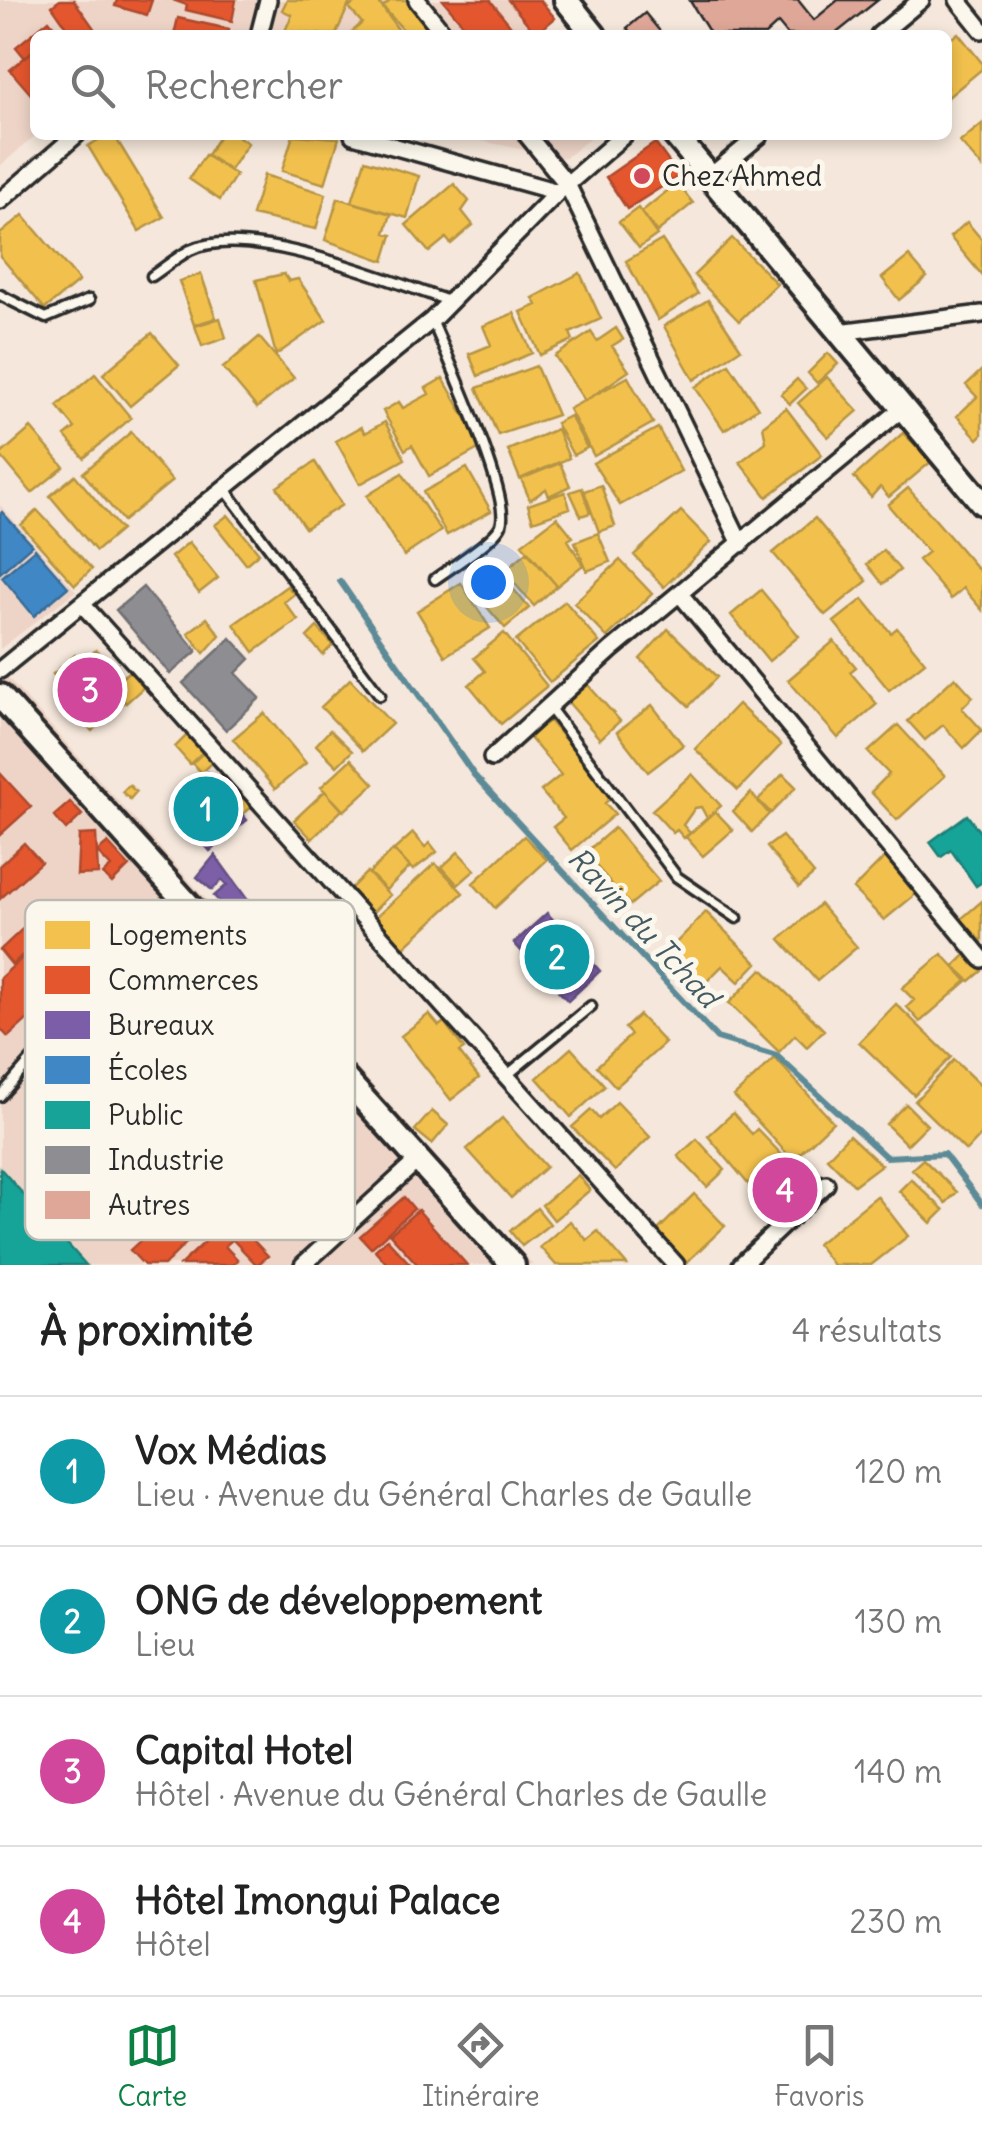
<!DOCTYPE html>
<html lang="fr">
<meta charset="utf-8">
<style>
:root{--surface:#fff;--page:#f6f6f6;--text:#222;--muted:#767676;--line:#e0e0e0;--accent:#0b8043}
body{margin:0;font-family:Delius,sans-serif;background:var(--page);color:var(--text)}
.you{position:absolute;left:488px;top:582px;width:35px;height:35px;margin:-25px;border:8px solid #fff;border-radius:50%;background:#1a73e8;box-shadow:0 0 0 15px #1a73e833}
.badge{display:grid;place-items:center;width:65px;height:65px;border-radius:50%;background:var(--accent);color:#fff;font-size:32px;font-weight:700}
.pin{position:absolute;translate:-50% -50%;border:5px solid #fff;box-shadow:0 2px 10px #0006}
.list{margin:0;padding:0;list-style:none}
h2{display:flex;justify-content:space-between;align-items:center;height:130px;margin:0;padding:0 40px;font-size:42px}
h2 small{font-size:32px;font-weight:400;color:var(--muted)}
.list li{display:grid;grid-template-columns:65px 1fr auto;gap:30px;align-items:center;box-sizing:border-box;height:150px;padding:0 40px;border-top:2px solid var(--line)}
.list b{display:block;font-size:38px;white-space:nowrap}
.list p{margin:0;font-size:32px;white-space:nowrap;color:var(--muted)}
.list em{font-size:32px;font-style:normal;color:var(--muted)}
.icon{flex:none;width:55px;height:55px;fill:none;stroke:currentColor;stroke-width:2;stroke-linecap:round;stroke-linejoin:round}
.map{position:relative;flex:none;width:982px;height:1265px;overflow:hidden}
.search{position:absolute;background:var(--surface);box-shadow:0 5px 15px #0003;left:30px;right:30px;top:30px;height:110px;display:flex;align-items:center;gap:25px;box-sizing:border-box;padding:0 35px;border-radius:15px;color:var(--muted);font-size:38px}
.sheet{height:730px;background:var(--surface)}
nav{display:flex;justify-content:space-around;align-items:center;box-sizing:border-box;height:140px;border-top:2px solid var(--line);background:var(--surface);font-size:28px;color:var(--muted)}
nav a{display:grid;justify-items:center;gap:5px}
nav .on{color:var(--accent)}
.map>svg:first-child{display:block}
.built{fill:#eed4c7}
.homes{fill:#f2c14e;stroke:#b69444;stroke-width:2.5}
.shops{fill:#e4572e;stroke:#ac4a2d;stroke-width:2.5}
.offices{fill:#7b5ea7;stroke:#634f82;stroke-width:2.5}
.schools{fill:#3f88c5;stroke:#396c97;stroke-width:2.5}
.public{fill:#17a398;stroke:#1d7f77;stroke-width:2.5}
.industry{fill:#8d8d92;stroke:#707073;stroke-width:2.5}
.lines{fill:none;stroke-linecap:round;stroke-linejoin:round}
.stream{stroke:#5d8a97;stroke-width:6}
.building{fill:#dfa798;stroke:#2b2b2b;stroke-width:2.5}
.lane-casing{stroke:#2b2b2b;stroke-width:15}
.street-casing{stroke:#2b2b2b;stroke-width:22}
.secondary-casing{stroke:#2b2b2b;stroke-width:30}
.lane{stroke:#fbf7ec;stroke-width:8}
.street{stroke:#fbf7ec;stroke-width:15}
.secondary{stroke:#fbf7ec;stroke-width:22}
.poi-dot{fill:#d1495b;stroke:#fbf7ec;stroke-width:4}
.labels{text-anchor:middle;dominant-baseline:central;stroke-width:10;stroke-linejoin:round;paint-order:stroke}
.poi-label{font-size:28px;fill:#2b2b2b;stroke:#fbf7ec;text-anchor:start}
.water-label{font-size:30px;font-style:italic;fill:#445a61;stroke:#fbf7ec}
.key{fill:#fbf7ec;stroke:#bdbab2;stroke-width:2.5}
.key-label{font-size:28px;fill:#2b2b2b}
</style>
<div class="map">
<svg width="982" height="1265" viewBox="0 0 982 1265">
<rect width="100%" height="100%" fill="#f5e7db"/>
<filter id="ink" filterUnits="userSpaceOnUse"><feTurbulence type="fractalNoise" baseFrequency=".01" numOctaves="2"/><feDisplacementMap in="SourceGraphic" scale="20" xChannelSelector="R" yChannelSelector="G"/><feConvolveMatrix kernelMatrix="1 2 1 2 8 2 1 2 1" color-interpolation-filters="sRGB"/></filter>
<g filter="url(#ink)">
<!-- built -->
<path class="built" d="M0,0h526l28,35h-519l1,100 -36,31z
M451,135h143l-29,23z
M0,505l76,86 -76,58z
M0,670l9,9 524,586h-533z"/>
<!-- homes -->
<path class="homes" d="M287,0h64l-15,34 -8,1 -43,-4 7,-16 -10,-5z
M357,0h20l25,35h-48l-2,-3 10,-9 -13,-15z
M391,0h16l22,24 -13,11h-8l-25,-28z
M958,33l24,30v6l-35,29v-56z
M982,124v43l-22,-25z
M107,135h7l50,82 -25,14 -51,-85z
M220,135h16l12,8 -18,27 -23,-15z
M293,135l46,3 -14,46 -43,-13z
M205,155l31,20 -16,25 -31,-21z
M365,160l54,16 -12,42 -55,-16z
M264,175l62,19 -10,35 -64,-14z
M677,183l16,20 -36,29 -16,-20z
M454,184l15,17 -7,10 11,14 -22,19 -5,-6 -17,14 -23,-27z
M338,198l53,16 -6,19 7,2 -8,26 -59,-21z
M638,208l19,27 -18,13 -20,-26z
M23,215l56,66 -34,28 -45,-53v-22z
M967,222l15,18v35l-32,-38z
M732,238l45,46 -38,37 -45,-46z
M662,240l36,54 -40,26 -32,-59z
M909,256l18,21 -28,23 -17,-22z
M580,273l21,46 -31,14 3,7 -33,15 -19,-43 16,-7 -4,-7z
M201,274l15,44 -22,7 -15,-44z
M284,274l5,7 9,-2 28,41 -50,35 -20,-75z
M708,300l33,49 -47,31 -30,-54z
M514,313l18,40 -54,23 -9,-22 22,-9 -8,-19z
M220,318l6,20 -24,8 -7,-20z
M616,328l7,11 -11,7 17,25 -44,30 -30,-45 36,-24 6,9z
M152,333l27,32 -49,41 -27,-32z
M259,337l35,41 -37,30 -34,-40z
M828,353l10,11 -21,19 -9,-10z
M729,364l29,44 -34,22 -29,-43z
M536,366l21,49 -59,20 -21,-47z
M982,370v65l-4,4 -21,-23 20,-19 -11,-12z
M95,374l36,44 -47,40 -19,-22 10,-8 -18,-22z
M628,377l25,46 -59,33 -25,-47z
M827,377l31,34 -30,26 -30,-34z
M443,378l39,69 -53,29 -17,-31 -7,5 -22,-39 16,-9 4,6 26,-14 -3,-6z
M797,379l9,10 -16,15 -9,-10z
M786,408l36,47 -55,42 -27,-35 26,-20 -3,-16z
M570,416l17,32 -14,7 -17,-32z
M385,422l20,37 -45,25 -24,-43 25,-14 4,6z
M31,428l33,39 -32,26 -32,-38z
M658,428l23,43 -61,34 -27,-42z
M557,429l12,29 -49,21 -12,-29z
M131,432l41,49 -49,40 -40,-48z
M903,433l29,28 -43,36 -9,-10 -9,10 -17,-20z
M315,462l27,43 -37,23 -28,-41z
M560,463l10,23 -21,10 -3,-7 -16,11 -9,-21z
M467,468l24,43 -44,24 -24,-43z
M402,473l39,58 -37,25 -37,-60z
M75,475l46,55 -25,21 -46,-55z
M601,485l14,41 -16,6 -15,-41z
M582,488l8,25 -9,3 -11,-24z
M908,488l74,86v36l-19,-22 -12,11 -33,-39 10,-8 -40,-47z
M565,492l5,16 -37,13 -5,-16z
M37,510l55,59 -17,16 -54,-60z
M681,511l30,31 -47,45 -30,-32z
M228,515l31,38 -13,11 -31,-39z
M557,517l16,20 -5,3 15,25 -26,21 -35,-42z
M815,518l52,63 -42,34 -52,-62z
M598,533l12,29 -23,9 -12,-29z
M189,542l29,36 -19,15 -28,-36z
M883,550l17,20 -17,14 -16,-20z
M527,552l30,34 -23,20 -30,-35z
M620,560l32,34 -45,43 -33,-34z
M498,570l31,38 -24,20 -32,-37z
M461,583l29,45 -45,28 -28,-45z
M287,586l7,8 -10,8 14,18 -44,32 -20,-28z
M761,590l38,46 -30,25 -38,-46z
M863,599l28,34 6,-5 28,34 -36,28 -55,-68z
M565,601l34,41 -49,40 -34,-41z
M207,618l13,17 -16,18 -16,-20z
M317,627l16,18 -10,10 -16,-18z
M668,629l49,48 -28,29 -49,-47z
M504,633l43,53 -46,38 -32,-39 16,-14 -11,-13z
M834,641l22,26 -6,5 27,32 -39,34 -50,-58z
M96,650l15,17 -11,10 23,26 -31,28 -17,-19 7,-7 -29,-31 22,-19 7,8z
M129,671l15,16 -18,16 -14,-16z
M955,677l18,20 -11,11 20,22 -18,18 -21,-23 -18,15 -17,-19z
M350,679l42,45 -29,27 -42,-44z
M588,685l32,36 -20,18 -32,-37z
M738,704l43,41 -43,45 -43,-41z
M652,705l31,40 -35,27 -31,-40z
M264,713l42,50 -31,26 -42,-50z
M545,716l68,80 -8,7 10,11 -43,36 -19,-23 11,-9 -23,-27 20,-16 -36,-43z
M898,725l47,51 -48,44 -26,-28 18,-18 -21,-22z
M330,730l22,21 -15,15 -21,-21z
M189,733l16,17 -15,14 -15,-17z
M205,751l9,9 -13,13 -9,-10z
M351,759l23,25 -30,27 -23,-24z
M225,773l27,34 -9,7 -27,-34z
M692,774l29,32 -14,12 -6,-11 -6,1 -12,17 7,8 -6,5 -7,-8 -4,3 -21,-23z
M783,774l13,13 -25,26 -13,-13z
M129,785l7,7 -6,7 -8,-7z
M325,791l17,19 -30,29 -18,-19z
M751,793l18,21 -17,18 -19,-21z
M715,811l18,19 -30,26 -17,-19z
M614,828l45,53 -29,24 -45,-52z
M413,833l12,14 5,-4 7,9 -24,18 -19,-20z
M524,836l23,24 -52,48 -22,-25z
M782,836l32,38 -15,13 -32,-40z
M393,850l17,17 -24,23 -17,-17z
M458,852l17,18 -17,15 -16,-18z
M887,855l35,34 -38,31 -31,-31z
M435,863l28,30 -60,55 -27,-31z
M367,872l23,23 -19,19 -23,-23z
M982,901v41l-21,-23z
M820,904l37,43 -40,34 -37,-42z
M706,912l51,51 -18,19 -17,-16 -20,20 -35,-34z
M971,949l11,13v9l-12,10 -16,-15z
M942,954l25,27 -47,41 -13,-15 7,-7 -12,-12z
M762,969l62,61 -17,17 -12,-12 -16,17 -50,-49z
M896,1004l55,53 -37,38 -55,-53z
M429,1014l10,12 5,-4 20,27 -5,3 20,26 -28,22 -50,-64z
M639,1015l26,28 -49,44 -19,-21 34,-31 -6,-7z
M571,1048l34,38 -34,31 -34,-39z
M775,1058l58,64 -40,38 -59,-64z
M954,1060l28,27v47l-16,17 -51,-50z
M617,1102l33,35 -35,34 -43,-44 19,-17 8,9z
M906,1104l21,21 -20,20 -21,-21z
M432,1111l16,14 -16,19 -17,-14z
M733,1113l19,21 5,-5 25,26 -33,30 -41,-49z
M502,1118l44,49 -35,31 -44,-49z
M849,1135l32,30 -27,20 -27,-27z
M697,1139l28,31 -18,17 -29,-31z
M797,1157l22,24 -46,42 -22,-24z
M923,1159l34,33 -11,11 -34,-34z
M578,1175l12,15 -36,30 -12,-15z
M911,1179l33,31 -13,13 -32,-32z
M694,1194l31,32 -38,36 -30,-31z
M877,1196l31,40 -37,29h-38l-16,-21z
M537,1208l13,16 -28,22 -12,-15z
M570,1221l17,19 11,-9 29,34h-71l-16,-18z"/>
<!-- shops -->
<path class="shops" d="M60,0h14l24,34 -26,1 -20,-29z
M117,0h35l-5,15 -32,-9z
M173,0h63l-4,21 -46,-11 1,-5z
M443,0h47l28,35h-46z
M508,0h32l15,18 -19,16z
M178,18l51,11 -1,6h-54z
M49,20l8,10 -22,5v14l-10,9 -9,-11z
M35,49v50l-25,-29z
M655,143l24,33 -52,33 -21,-32z
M0,773l31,34 -31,28z
M70,802l12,13 -16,15 -12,-14z
M96,834l2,40 -21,1 2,-40z
M24,843l17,19 -41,37v-34z
M108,843l21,23 -17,17 -9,-9 8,-7 -14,-15z
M51,902l13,14 -52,49 -12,-15z
M62,922l56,61 -28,26 -23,-25 -59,53 -8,-9v-50z
M205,1181l21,23 -62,61h-20l-14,-15z
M404,1197l10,12 -43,39 -11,-12z
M225,1210l43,46 -11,9 -43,-45z
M418,1210l49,55h-49l-28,-31z
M215,1222l17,18 -7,6 13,14 -5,5h-53l27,-25 -6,-7z
M387,1239l24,26h-23l-13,-15z"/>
<!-- offices -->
<path class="offices" d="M207,772l40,48 -37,31 -41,-48z
M215,855l42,58 -12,15 -31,-32 13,-11 -5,-5 -10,10 -15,-13z
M547,913l53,58 -32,30 -54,-58z"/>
<!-- schools -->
<path class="schools" d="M2,512l30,33 -32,28v-59z
M35,549l33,38 -34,29 -32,-39z"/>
<!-- public -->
<path class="public" d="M967,815l15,20v47l-6,4 -25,-36 -10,7 -11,-15z
M0,1168l86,97h-86z"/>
<!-- industry -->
<path class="industry" d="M143,587l54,64 -27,23 -54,-64z
M231,638l19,21 -14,14 24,25 -34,32 -43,-47z"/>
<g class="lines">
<!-- stream -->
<path class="stream" d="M340,581l134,194 243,263 60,18 109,101 58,-3 38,50"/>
</g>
<!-- building -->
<path class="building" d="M798,0l16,20 24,-20h40l-44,35h-46l-10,-12 -13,12h-54l-21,-34z
M645,13l18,22h-31l-5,-7z"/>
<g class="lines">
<!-- lane casing -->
<g class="lane-casing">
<path id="lane" d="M152,276c12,-8 25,-19 38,-26 59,-28 199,31 259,51
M0,295l46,23 43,-18
M432,320c14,34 80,177 69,205 -7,16 -51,43 -66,54
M225,489l155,206
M549,707l128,170 60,41
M505,1077l86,-71
M0,1096c27,-29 53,-73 96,-61l12,-8 100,-93"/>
</g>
<!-- street casing -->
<g class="street-casing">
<path id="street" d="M417,0l28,35
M958,0l24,30
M259,35l9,-35
M879,35l42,-35
M353,135l205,57
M527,135l40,49 174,360
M711,176l49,-41
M0,201l76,-66
M839,332l143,-18
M680,594l302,365
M82,604l594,661
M0,670l432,-350 126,-128 66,-57
M492,758l119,-108 292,-242
M303,1265l115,-105
M741,1265l85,-81"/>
</g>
<!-- secondary casing -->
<g class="secondary-casing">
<path id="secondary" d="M566,0l28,35
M675,135l307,368
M0,696l513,569"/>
</g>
<!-- lane -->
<use href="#lane" class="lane"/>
<!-- street -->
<use href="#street" class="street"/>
<!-- secondary -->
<use href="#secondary" class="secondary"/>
</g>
</g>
<!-- markers -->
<circle class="poi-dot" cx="642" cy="176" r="10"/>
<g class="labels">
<!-- poi labels -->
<g class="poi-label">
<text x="662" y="176">Chez Ahmed</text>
</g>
<!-- water labels -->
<g class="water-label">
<text transform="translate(644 927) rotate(47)">Ravin du Tchad</text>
</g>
</g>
<!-- legend -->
<rect x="25" y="900" width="330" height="340" rx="15" class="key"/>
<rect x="45" y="921" width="45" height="28" fill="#f2c14e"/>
<rect x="45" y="966" width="45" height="28" fill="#e4572e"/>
<rect x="45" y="1011" width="45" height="28" fill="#7b5ea7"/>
<rect x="45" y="1056" width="45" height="28" fill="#3f88c5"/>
<rect x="45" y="1101" width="45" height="28" fill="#17a398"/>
<rect x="45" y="1146" width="45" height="28" fill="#8d8d92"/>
<rect x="45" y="1191" width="45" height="28" fill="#dfa798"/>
<g class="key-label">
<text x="108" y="945">Logements</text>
<text x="108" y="990">Commerces</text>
<text x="108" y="1035">Bureaux</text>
<text x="108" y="1080">Écoles</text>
<text x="108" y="1125">Public</text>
<text x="108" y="1170">Industrie</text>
<text x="108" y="1215">Autres</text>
</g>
</svg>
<div class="you"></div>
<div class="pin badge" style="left:206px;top:809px;background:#0f9aa8">1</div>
<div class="pin badge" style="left:557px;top:957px;background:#0f9aa8">2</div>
<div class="pin badge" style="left:90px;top:690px;background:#d1479c">3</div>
<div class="pin badge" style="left:785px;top:1190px;background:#d1479c">4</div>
<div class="search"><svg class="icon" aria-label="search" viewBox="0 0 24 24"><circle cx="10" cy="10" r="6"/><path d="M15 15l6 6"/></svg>Rechercher</div>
</div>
<section class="sheet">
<h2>À proximité<small>4 résultats</small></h2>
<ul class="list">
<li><span class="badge" style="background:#0f9aa8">1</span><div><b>Vox Médias</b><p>Lieu · Avenue du Général Charles de Gaulle</p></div><em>120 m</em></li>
<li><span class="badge" style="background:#0f9aa8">2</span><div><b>ONG de développement</b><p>Lieu</p></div><em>130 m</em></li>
<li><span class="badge" style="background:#d1479c">3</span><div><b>Capital Hotel</b><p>Hôtel · Avenue du Général Charles de Gaulle</p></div><em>140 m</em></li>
<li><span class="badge" style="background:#d1479c">4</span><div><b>Hôtel Imongui Palace</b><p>Hôtel</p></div><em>230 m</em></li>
</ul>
</section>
<nav>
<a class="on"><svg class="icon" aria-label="map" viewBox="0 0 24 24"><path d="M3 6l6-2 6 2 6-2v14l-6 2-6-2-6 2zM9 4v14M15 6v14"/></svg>Carte</a>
<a><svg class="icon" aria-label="directions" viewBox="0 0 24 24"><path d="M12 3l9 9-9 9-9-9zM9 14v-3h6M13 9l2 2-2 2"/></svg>Itinéraire</a>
<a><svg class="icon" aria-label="saved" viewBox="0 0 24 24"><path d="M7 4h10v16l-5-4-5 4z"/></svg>Favoris</a>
</nav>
